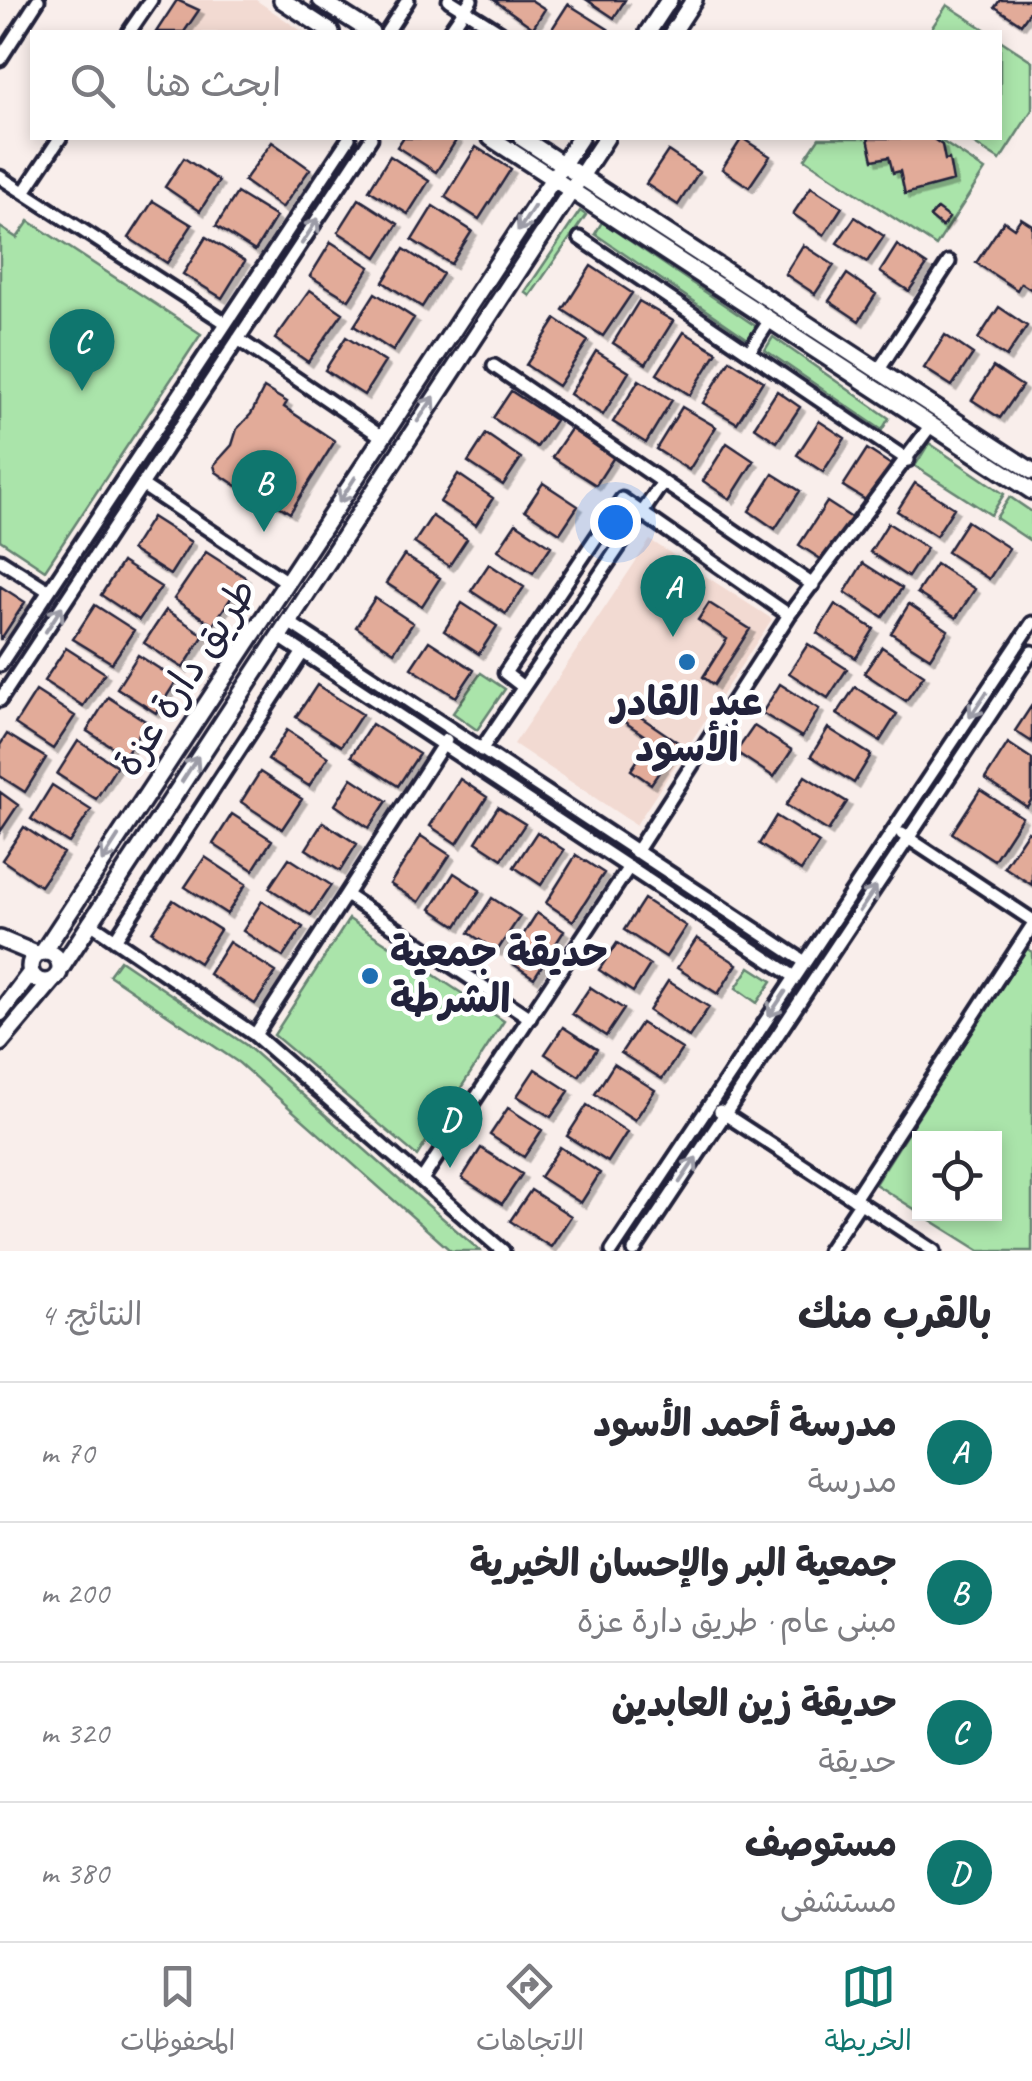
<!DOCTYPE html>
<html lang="ar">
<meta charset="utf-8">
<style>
:root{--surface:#fff;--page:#f7f7f7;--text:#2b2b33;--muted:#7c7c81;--line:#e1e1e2;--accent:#0f766e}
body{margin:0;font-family:Caveat,"Playpen Sans Arabic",sans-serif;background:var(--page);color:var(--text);direction:rtl}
.controls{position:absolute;right:30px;bottom:30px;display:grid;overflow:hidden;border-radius:0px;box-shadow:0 5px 15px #0003}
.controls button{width:90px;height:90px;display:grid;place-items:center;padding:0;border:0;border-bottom:2px solid var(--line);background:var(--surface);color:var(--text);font:50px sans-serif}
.you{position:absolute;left:615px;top:522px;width:35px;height:35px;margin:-25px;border:8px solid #fff;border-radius:50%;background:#1a73e8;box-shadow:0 0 0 15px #1a73e833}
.badge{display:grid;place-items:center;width:65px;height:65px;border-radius:50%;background:var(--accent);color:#fff;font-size:32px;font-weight:700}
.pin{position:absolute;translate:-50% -82px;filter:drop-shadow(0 2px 5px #0008)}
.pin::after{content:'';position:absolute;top:52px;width:35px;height:30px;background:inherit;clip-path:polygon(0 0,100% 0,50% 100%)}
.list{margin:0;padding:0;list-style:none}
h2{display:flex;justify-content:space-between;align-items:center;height:130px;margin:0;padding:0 40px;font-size:42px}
h2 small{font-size:32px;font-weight:400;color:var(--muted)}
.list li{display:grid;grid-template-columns:65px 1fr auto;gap:30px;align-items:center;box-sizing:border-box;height:140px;padding:0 40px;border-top:2px solid var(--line)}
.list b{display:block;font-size:38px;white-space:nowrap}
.list p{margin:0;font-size:32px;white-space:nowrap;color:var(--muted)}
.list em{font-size:32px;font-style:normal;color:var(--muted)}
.icon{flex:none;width:55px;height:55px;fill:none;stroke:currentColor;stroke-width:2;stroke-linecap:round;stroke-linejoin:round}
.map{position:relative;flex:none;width:1032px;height:1251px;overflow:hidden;direction:ltr}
.search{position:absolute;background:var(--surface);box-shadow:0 5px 15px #0003;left:30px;right:30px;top:30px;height:110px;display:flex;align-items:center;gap:25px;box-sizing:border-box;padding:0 35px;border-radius:0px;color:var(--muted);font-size:38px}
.sheet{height:690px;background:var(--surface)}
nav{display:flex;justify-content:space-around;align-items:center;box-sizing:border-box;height:140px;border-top:2px solid var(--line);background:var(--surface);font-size:28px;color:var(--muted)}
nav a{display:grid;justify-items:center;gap:5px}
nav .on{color:var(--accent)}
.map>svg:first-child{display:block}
.built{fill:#f2dad2}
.green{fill:#aae4aa;stroke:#668372;stroke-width:2.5}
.building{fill:#e2ab99;stroke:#22223b;stroke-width:2.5;filter:url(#shadow)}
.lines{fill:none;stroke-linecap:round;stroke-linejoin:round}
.street-casing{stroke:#22223b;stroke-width:19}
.secondary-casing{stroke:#22223b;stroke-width:22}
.street{stroke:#fff;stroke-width:11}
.secondary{stroke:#fff;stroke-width:15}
.oneway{stroke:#9c9ca7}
.poi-dot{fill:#1f6fb2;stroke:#fff;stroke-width:4}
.labels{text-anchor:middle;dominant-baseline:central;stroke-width:9;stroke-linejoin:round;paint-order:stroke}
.street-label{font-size:40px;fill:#22223b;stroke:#fff}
.poi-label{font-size:40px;font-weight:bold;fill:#22223b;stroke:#fff}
</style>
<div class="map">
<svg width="1032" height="1251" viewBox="0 0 1032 1251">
<defs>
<filter id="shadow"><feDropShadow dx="4.5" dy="4.5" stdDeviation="0" flood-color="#0004"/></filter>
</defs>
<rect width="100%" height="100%" fill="#f9eeeb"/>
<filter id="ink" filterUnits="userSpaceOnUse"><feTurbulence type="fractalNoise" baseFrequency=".01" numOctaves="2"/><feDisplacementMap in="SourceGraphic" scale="20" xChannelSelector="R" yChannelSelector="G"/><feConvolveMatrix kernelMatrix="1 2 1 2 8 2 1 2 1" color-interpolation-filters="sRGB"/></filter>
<g filter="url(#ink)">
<!-- built -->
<path class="built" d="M184,0h72l47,32h-119l15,-21z
M650,540l122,79 -136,206 -122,-81z"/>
<!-- green -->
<path class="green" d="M947,5l42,27h-60z
M1000,40l32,21v49l-32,50 -35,-22h35z
M819,138h118l48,32 -49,76 -131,-87z
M580,211l6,4 -56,81 -5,-4z
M29,221l172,113 -156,236 -45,-30v-313l17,11z
M602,222l155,105 -9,12 -153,-105z
M773,337l116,81 -7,12 -117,-80z
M929,443l75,51 -13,21 -76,-49z
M1010,497l22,15v30l-36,-24z
M481,673l24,16 -28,41 -24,-17z
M349,919l155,102 -87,135 -143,-121z
M1026,948l6,4v299h-52l-59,-37h73v-76h-74l-1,74 -44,-28z
M120,960l126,85 234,206h-29l-212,-188 -130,-88z
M750,967l22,14 -15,22 -21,-15z"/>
<!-- building -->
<path class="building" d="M177,0l22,10 -15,22h-28z
M494,0h37l14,9 -12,19z
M587,0h38l-11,18z
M1000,0h32v8l-11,16 -26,-17z
M568,4l40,25 -3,3h-55z
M403,138h52l2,1 -21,33 -39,-25z
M742,138l28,18 -21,31 -27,-18z
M868,138h64l10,7 3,15 4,-1 4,22 -48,13 -5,-23 -7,2 -4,-16 -16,3z
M272,142l38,27 -28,39 -38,-27z
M476,147l35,22 -32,50 -34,-22z
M668,151l31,21 -21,33 -32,-21z
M390,156l39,25 -21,33 -39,-24z
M184,158l35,23 -19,30 -35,-24z
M811,187l31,20 -18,28 -31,-21z
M237,193l39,24 -21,34 -39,-25z
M359,199l39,25 -21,33 -39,-25z
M153,201l39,24 -25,38 -38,-25z
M433,206l39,25 -21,33 -39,-24z
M937,209l12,9 -7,9 -12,-10z
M855,217l29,19 -17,26 -30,-19z
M1021,218l11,7v65l-11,-7 -4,7 -41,-27 28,-42 10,7z
M206,237l39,24 -23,37 -39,-24z
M331,242l39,25 -21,33 -39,-24z
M803,245l31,20 -19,29 -30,-20z
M897,245l30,20 -18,26 -29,-19z
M404,249l39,25 -21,33 -39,-25z
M591,266l41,27 -29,43 -40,-26z
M847,274l29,20 -17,27 -30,-20z
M310,290l33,23 -35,49 -33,-23z
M375,293l39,25 -21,33 -39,-25z
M639,301l34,20 -27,43 -33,-21z
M999,307l28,19 -21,31 -28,-18z
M556,319l32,22 -30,45 -32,-21z
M684,332l33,20 -27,43 -33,-21z
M945,335l28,19 -21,32 -28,-18z
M346,337l39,25 -21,33 -39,-25z
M596,351l33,21 -26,43 -33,-21z
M730,360l33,21 -26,42 -34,-20z
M993,367l29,19 -22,32 -28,-18z
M639,380l33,20 -26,43 -33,-21z
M264,388l23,14 -3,5 51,34 -45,72 -48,-31 -5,4 -21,-14 -2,-7 18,-20 5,-16 14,-15z
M511,391l44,29 -18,27 -44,-29z
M777,391l23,16 -23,35 -23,-15z
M682,407l34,20 -27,43 -33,-21z
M819,421l26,17 -22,34 -26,-17z
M571,429l43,28 -18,28 -44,-28z
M486,434l35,24 -18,27 -35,-23z
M727,443l27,18 -24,38 -27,-18z
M867,449l26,17 -24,36 -26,-16z
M458,474l35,24 -17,27 -36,-23z
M773,474l27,17 -25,38 -26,-18z
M543,483l35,23 -18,27 -35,-23z
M915,483l39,25 -18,28 -39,-25z
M827,502l28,18 -28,43 -28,-18z
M432,516l35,23 -18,27 -35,-23z
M152,517l39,25 -21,33 -39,-25z
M967,521l42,27 -20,31 -42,-27z
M516,523l35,23 -18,27 -35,-23z
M888,523l39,25 -19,29 -38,-25z
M206,552l39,25 -32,48 -39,-26z
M404,555l36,23 -18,28 -36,-23z
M122,562l39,25 -22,33 -38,-25z
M863,563l39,25 -19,29 -38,-25z
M489,564l35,23 -18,27 -35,-23z
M936,564l39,25 -19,29 -39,-25z
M0,586l25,16 -24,37h-1z
M375,598l38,25 -19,29 -38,-25z
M462,603l35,23 -18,28 -35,-23z
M709,603l41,26 -36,56 -11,-8 24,-38 -29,-19z
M835,604l39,25 -18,29 -39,-25z
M909,604l39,26 -18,28 -39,-25z
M95,605l39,25 -22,33 -39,-24z
M166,610l38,25 -21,33 -39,-25z
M429,641l45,29 -18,27 -45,-29z
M808,644l39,25 -19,29 -39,-25z
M882,647l42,28 -18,26 -42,-28z
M66,648l39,25 -22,33 -39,-25z
M138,655l39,25 -21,33 -39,-25z
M780,684l39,25 -17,28 -40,-24z
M317,685l45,29 -21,32 -45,-29z
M855,687l42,27 -17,27 -43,-27z
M36,691l39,25 -22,33 -38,-25z
M108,697l39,25 -22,33 -38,-24z
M623,705l56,38 -28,41 -20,-14 20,-30 -35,-24z
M1032,705v37l-17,-11z
M372,724l47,30 -21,32 -47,-30z
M754,726l38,24 -18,27 -38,-25z
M828,728l43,27 -17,28 -43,-27z
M287,730l41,27 -19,29 -41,-26z
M7,734l39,24 -21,34 -25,-16v-31z
M78,741l39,25 -21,33 -39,-25z
M1008,743l24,16v40l-5,8 -42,-28z
M260,772l42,27 -20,30 -41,-27z
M805,776l42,26 -19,29 -42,-26z
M352,778l35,23 -18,27 -34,-23z
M460,779l27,18 -30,47 -27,-18z
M52,785l39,25 -22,33 -38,-24z
M980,790l42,27 -28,43 -42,-27z
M0,792l18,13 -18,27z
M498,807l27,17 -23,35 -26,-17z
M232,814l40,26 -19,30 -40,-26z
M776,816l43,27 -18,28 -42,-27z
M323,822l34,22 -17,27 -34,-22z
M24,827l39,26 -23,33 -38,-26z
M1028,831l4,3v51l-28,-18z
M537,832l27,18 -23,35 -27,-18z
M421,836l29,19 -31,47 -29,-18z
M576,855l28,18 -31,48 -27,-18z
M205,857l41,27 -19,30 -42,-27z
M289,858l42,27 -20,30 -42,-27z
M454,873l26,17 -23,36 -26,-17z
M492,898l28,18 -23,35 -28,-18z
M644,899l42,27 -20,31 -42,-27z
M173,900l47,30 -21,33 -47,-31z
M262,901l41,26 -20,30 -40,-26z
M537,913l27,18 -30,47 -27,-18z
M697,938l40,26 -19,30 -41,-26z
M229,942l47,30 -21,32 -46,-30z
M617,943l33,22 -17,27 -34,-22z
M668,981l41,26 -20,30 -40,-26z
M590,987l34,22 -18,27 -34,-22z
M641,1023l41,26 -20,30 -41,-26z
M563,1027l34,22 -18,27 -34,-22z
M614,1064l41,26 -20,30 -40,-26z
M535,1069l34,22 -18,26 -34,-21z
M587,1105l40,27 -19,30 -41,-26z
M508,1108l34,22 -18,27 -34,-22z
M560,1147l40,26 -19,30 -41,-26z
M481,1148l41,26 -20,30 -40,-26z
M531,1190l40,26 -20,31 -41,-26z"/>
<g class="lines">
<!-- street casing -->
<g class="street-casing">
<path id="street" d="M449,0l51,32
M129,32l22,-32
M387,32l21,-32
M449,32l22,-32
M0,59l38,-59
M0,177l226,146
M24,192l36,-54
M580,238l328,222
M238,339l144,98
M749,352l21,-32
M494,366l319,219
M878,371l71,-109
M142,485l145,97
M0,560l49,31
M287,621l518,341
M278,636l517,341
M0,665l349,-527
M523,687l-18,-14 117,-174 167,116
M0,700l371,-562
M481,750l182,-268
M902,834l130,86
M636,852l153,-237 142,-190
M346,895l184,123
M89,922l166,113 248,216
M115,940l188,-288
M255,1035l191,-295
M720,1111l214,140
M423,1178l206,-311
M854,1199l178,-273
M612,1251l420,-628
M634,1251l398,-599
M828,1251l32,-48"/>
</g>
<!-- secondary casing -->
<g class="secondary-casing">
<path id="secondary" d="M282,0l49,32
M321,0l50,32
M648,32l21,-32
M673,32l21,-32
M491,138l541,353
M522,138l510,333
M0,939l36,15
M30 967a15 15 0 1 1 30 0a15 15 0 1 1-30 0Z
M43,952l537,-814
M61,968l545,-830
M0,1013l31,-41
M0,1043l52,-62"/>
</g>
<!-- street -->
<use href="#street" class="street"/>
<!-- secondary -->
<use href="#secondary" class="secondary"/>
</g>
<!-- one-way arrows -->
<defs><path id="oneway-shaft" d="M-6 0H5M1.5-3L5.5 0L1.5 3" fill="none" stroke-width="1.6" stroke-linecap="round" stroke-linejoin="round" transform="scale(2.5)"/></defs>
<g class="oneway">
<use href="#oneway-shaft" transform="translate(526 219) rotate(123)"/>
<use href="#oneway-shaft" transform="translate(310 231) rotate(-57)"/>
<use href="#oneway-shaft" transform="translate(426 409) rotate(-56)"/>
<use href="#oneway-shaft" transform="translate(347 490) rotate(123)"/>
<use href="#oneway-shaft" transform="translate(54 619) rotate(-57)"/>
<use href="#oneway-shaft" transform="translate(978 705) rotate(124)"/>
<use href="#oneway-shaft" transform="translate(190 769) rotate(-57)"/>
<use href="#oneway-shaft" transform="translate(110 849) rotate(123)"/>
<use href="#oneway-shaft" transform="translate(868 899) rotate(-56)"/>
<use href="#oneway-shaft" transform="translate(777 1004) rotate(124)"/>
<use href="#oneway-shaft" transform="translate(688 1170) rotate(-56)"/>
</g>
</g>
<!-- markers -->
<g class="poi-dot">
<circle cx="687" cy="662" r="10"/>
<circle cx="370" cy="976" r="10"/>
</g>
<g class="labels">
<!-- street labels -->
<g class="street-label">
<text transform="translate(185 677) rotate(-57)">طريق دارة عزة</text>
</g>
<!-- poi labels -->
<g class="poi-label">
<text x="687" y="702">عبد القادر<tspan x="687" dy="46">الأسود</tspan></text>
<text x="390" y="953" text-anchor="start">حديقة جمعية<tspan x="390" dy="46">الشرطة</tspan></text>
</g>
</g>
</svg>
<div class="controls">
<button><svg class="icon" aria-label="locate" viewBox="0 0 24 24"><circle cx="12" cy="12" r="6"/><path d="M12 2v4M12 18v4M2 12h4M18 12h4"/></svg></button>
</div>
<div class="you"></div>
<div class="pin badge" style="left:673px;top:637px">A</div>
<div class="pin badge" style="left:264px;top:532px">B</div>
<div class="pin badge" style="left:82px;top:391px">C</div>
<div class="pin badge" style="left:450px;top:1168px">D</div>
<div class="search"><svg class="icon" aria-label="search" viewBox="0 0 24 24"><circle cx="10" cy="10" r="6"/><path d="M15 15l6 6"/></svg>ابحث هنا</div>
</div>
<section class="sheet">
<h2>بالقرب منك<small>النتائج: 4</small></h2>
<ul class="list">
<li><span class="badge">A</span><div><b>مدرسة أحمد الأسود</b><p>مدرسة</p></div><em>70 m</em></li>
<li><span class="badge">B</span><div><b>جمعية البر والإحسان الخيرية</b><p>مبنى عام · طريق دارة عزة</p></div><em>200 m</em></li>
<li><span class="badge">C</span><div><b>حديقة زين العابدين</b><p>حديقة</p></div><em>320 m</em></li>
<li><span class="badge">D</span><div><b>مستوصف</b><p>مستشفى</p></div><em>380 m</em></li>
</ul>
</section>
<nav>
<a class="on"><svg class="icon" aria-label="map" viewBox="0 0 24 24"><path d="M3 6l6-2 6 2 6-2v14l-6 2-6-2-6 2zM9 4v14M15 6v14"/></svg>الخريطة</a>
<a><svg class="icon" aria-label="directions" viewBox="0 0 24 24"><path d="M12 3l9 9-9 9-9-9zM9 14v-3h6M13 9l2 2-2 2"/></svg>الاتجاهات</a>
<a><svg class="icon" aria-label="saved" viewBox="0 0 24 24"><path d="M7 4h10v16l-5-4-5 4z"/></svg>المحفوظات</a>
</nav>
